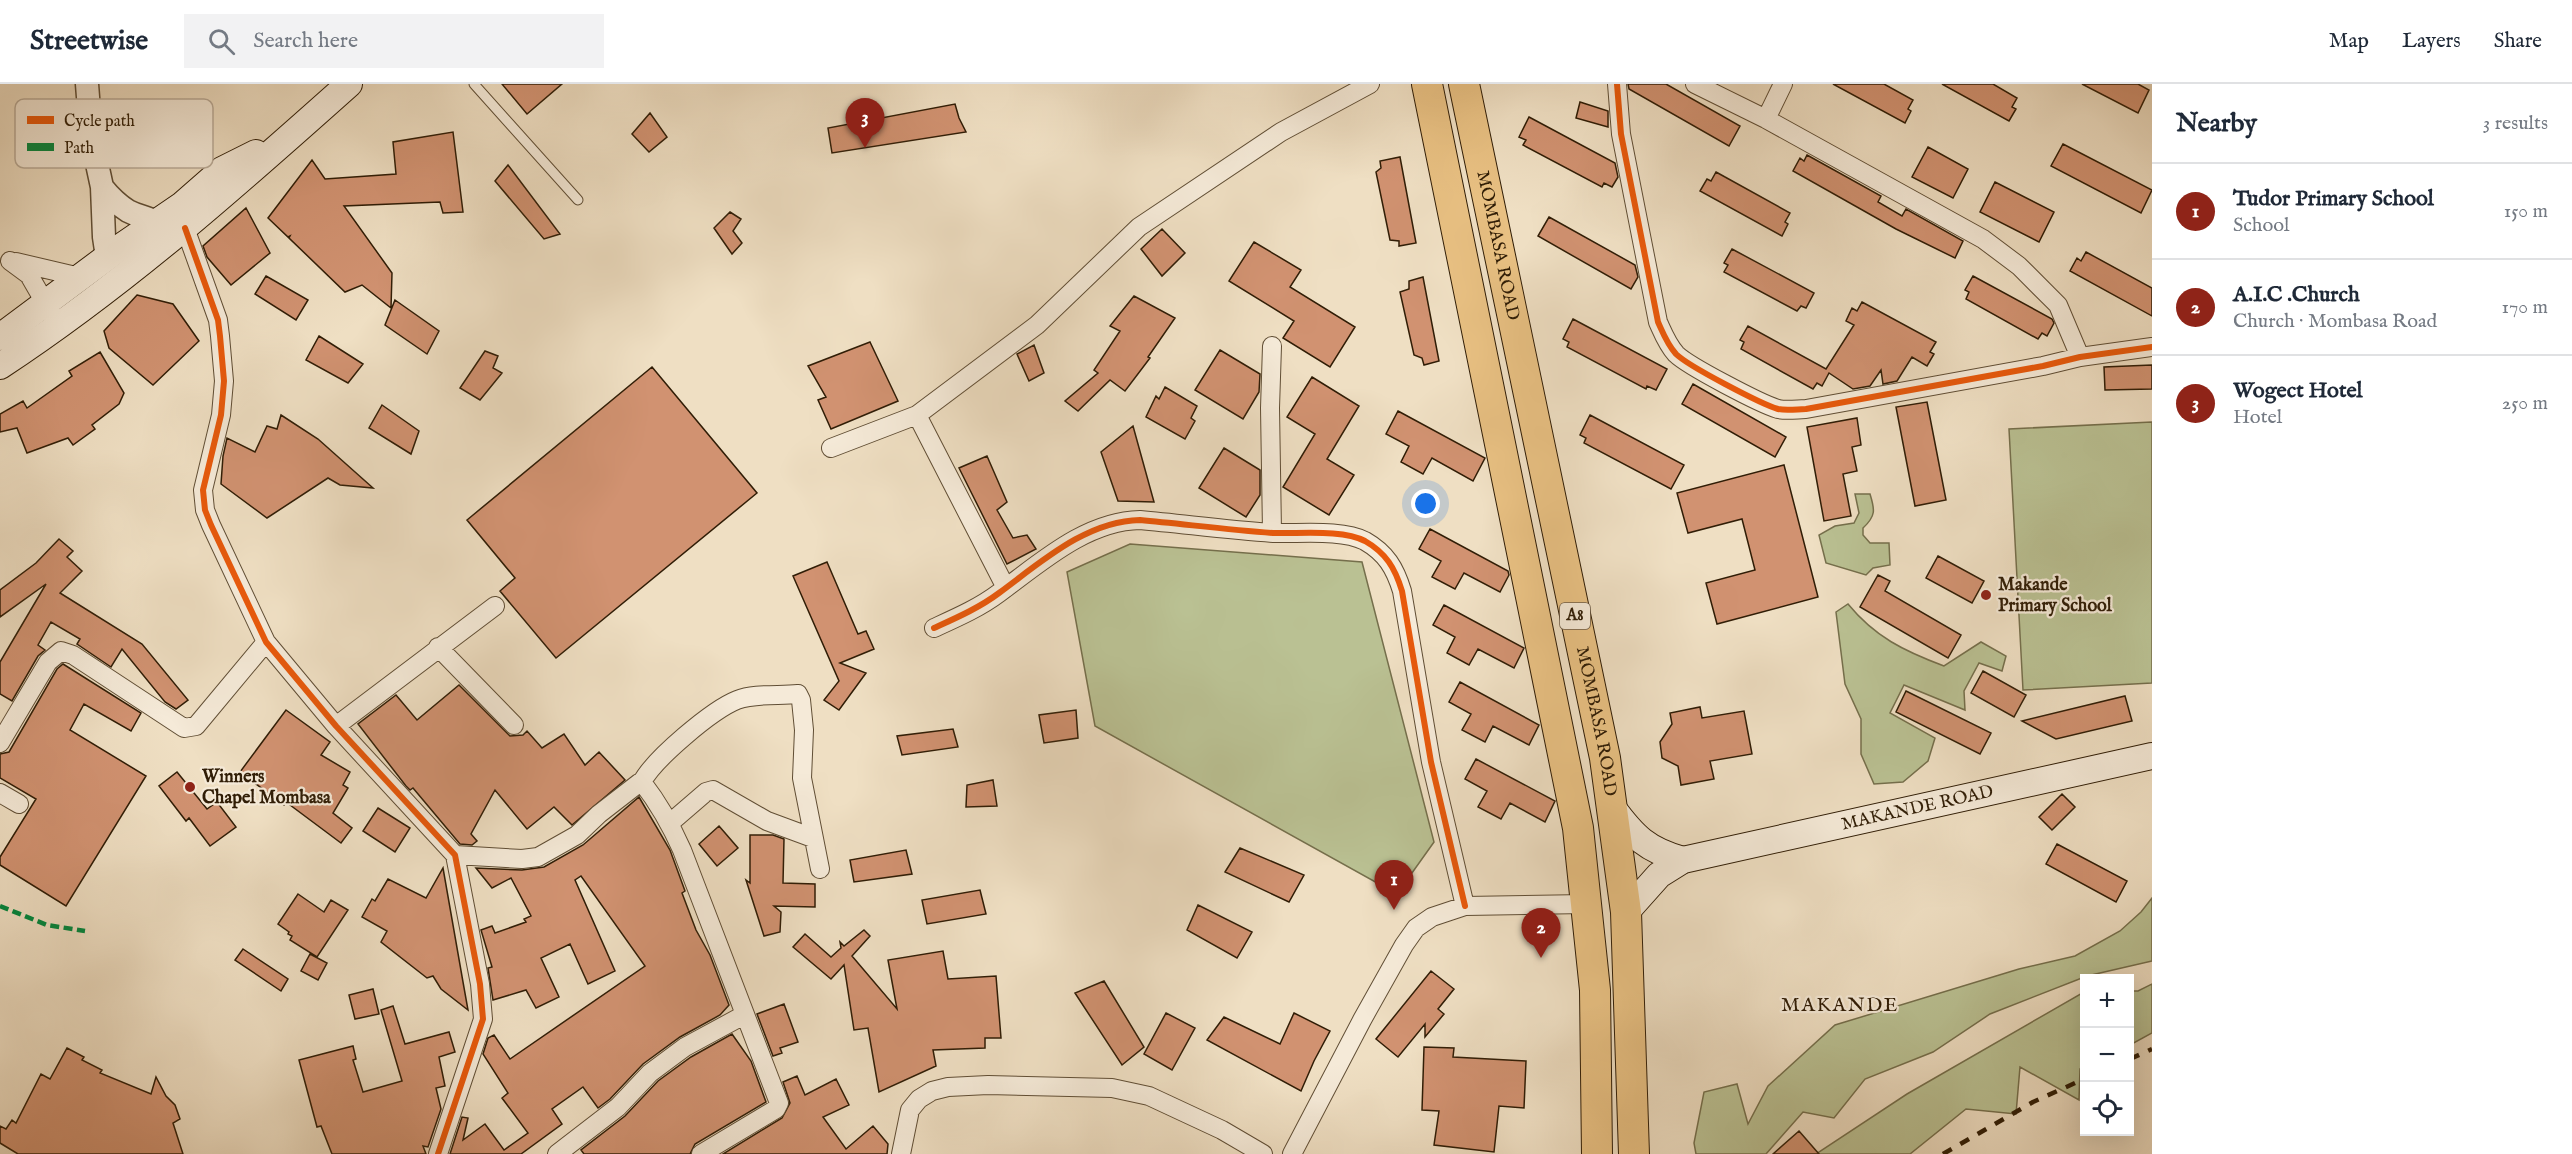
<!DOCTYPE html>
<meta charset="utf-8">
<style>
:root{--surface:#fff;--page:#f2f2f3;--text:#1f2937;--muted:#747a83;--line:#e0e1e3;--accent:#8f2418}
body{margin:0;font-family:"IM FELL English",serif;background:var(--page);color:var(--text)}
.controls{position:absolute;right:18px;bottom:18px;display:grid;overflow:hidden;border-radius:0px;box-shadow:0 6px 24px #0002}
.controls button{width:54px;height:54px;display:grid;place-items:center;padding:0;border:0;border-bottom:2px solid var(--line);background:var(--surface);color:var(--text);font:30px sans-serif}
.you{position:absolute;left:1426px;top:420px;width:21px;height:21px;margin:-15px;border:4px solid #fff;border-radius:50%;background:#1a73e8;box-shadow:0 0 0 9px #1a73e833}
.badge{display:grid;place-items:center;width:39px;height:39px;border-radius:50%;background:var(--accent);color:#fff;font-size:20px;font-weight:700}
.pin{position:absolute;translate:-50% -50px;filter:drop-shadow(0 2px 3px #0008)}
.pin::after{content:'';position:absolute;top:32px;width:21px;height:18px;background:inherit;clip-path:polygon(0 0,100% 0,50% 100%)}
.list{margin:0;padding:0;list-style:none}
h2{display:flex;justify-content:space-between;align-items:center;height:78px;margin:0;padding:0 24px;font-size:26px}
h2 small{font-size:20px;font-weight:400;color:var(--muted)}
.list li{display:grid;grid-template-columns:39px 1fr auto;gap:18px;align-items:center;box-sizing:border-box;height:96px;padding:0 24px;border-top:2px solid var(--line)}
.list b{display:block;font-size:22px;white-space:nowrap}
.list p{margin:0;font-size:20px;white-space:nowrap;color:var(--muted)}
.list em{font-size:20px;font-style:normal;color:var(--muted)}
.icon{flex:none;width:33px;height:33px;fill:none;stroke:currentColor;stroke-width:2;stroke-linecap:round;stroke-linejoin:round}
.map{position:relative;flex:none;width:2152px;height:1070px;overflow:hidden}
header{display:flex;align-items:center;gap:36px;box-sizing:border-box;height:84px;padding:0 30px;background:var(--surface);border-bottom:2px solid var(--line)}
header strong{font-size:28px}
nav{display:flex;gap:33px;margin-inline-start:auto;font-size:21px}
.search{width:420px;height:54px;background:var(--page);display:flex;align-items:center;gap:15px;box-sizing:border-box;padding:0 21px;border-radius:0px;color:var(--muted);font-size:22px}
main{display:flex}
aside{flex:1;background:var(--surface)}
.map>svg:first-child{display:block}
.green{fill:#bac193;stroke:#756f4c;stroke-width:1.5}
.building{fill:#d19271;stroke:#301d06;stroke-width:1.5}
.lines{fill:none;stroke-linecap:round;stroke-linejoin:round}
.service-casing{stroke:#604e35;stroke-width:11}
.minor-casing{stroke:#604e35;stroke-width:20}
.tertiary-casing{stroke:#604e35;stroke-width:25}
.secondary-casing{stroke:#301d06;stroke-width:28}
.trunk-casing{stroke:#301d06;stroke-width:32}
.service{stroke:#f5ead8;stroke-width:9}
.minor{stroke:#f5ead8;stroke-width:18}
.tertiary{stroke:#f5ead8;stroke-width:22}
.secondary{stroke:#f5ead8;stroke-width:26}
.trunk{stroke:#e8c082;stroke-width:30}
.rail{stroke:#301d06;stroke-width:4.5;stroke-dasharray:10 10;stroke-linecap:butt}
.quiet{stroke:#00873e;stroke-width:4.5;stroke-dasharray:9 4.5;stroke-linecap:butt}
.cycleway-casing{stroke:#f5ead8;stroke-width:10}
.cycleway{stroke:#e8590c;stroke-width:6}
.poi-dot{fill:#8f2418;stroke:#f5ead8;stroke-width:2}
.labels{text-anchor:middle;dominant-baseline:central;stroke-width:4.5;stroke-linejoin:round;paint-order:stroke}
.shield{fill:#f5ead8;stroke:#6b5a45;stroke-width:1.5}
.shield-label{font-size:16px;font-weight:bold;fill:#301d06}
.street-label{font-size:18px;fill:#301d06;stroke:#f5ead8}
.poi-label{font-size:18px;font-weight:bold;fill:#301d06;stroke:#f5ead8;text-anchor:start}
.neighbourhood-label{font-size:20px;letter-spacing:1.5px;fill:#301d06;stroke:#f5ead8}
.key{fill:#f5ead8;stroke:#baac99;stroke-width:1.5}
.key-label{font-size:16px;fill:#301d06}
</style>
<header>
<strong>Streetwise</strong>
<div class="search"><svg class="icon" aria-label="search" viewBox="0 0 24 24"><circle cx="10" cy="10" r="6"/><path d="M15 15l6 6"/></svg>Search here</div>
<nav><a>Map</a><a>Layers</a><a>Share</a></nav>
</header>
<main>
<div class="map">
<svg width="2152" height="1070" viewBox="0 0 2152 1070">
<rect width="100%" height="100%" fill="#efdfc3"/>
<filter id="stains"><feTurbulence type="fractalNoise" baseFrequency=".00333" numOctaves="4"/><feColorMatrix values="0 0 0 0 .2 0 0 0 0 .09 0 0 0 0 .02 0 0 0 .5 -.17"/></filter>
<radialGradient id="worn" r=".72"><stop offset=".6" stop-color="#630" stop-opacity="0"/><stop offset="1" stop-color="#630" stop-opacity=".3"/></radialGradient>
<!-- green -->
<path class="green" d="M2152,338v261l-129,7 -14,-261z
M1855,410h15c5,16 6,22 -7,34v7l7,8h19l1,22 -17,3 -7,7 -40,-12 -7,-28 16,-9 19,-3 5,-10z
M1130,460l232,18 72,280 -37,52 -302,-168 -28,-154z
M1848,520c27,33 56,47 96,62l37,-24 25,14 -4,15 -23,-8 -15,28 1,19 -61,-25 -14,28 45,25 -7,23 -25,21 -29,2 -13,-30v-35l-16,-35 -9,-72z
M2152,814v63l-65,15 -97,38 -57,38 -68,27 -31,39 -31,-6 -37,42h-70l-2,-11 10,-51 33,-8 11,40 20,-38 67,-61 184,-56 56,-13 45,-25 21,-19z
M2152,900v49l-22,12v-54h8z
M2084,908v74l-4,3 -1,31 -59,-33 -4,47 -50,-5 -56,45h-94l91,-60z"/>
<!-- building -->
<path class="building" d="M502,0h60l-35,30z
M1628,0h38l74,42 -11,20 -100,-57z
M1833,0h51l29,16 -5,9 3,2 -6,12z
M1942,0h51l24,14 -5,9 4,2 -7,12z
M2082,0h56l11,6 -11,23z
M1580,18l28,9v16l-32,-9z
M955,20l4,14 7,14 -134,21 -4,-25z
M650,29l17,24 -18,15 -17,-18z
M1529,33l86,46 3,14 -6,10 -8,-4 -2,4 -79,-42 3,-5 -7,-3z
M453,48l10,80 -20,1 -3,-11 -96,4 48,67 -1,35 -29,-23 -17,7 -56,-54 1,-2 -2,1 -20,-19 44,-58 13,19 71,-5 -3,-32z
M2063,60l89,46 -11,23 -90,-47z
M1928,63l40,22 -15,29 -41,-21z
M1807,71l74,41 -3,6 24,14 4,-7 57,32 -8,17 -59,-29 -103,-58 7,-13 4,3z
M1400,73l16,86 -17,3v-5l-9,-1 -14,-68 5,-4 -1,-7z
M508,81l52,69 -16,5 -49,-58z
M1716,88l74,41 -5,9 3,2 -6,12 -82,-45 7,-12 4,2z
M1995,98l59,30 -15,30 -59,-30z
M246,124l24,45 -39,32 -24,-28 -4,-11z
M730,128l11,7 -8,12 9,12 -10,11 -18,-26z
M1549,133l86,48 3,12 -7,12 -93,-53z
M1162,145l23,24 -23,23 -21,-27z
M1254,158l47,28 -11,17 65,40 -25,40 -47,-29 11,-17 -65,-40z
M1732,165l82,44 -8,15 -5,-2 -4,5 -73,-39 4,-7 -4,-2z
M2086,168l66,36v28l-82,-45 7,-13 4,3z
M266,192l42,24 -12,20 -41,-26z
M1973,192l79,43 2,4 -7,13 -5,-3 -4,6 -72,-40 3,-7 -4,-2z
M1423,193l16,84 -15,4 -2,-7 -8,-3 -14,-63 9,-3v-8z
M137,211l36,9 26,37 -46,44 -44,-37 -5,-17z
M1134,212l41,22 -27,39 2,1 -25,33 -15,-11 -32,31 -13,-10 33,-28 -4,-3 26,-39 -10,-5z
M395,216l44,31 -12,23 -42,-29z
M1862,218l74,40 -6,10 4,2 -7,12 -15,-9 -15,24 -14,3 -2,-14 -11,16 -17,3 -24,-16 -7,13 -5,-3 -4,6 -72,-40 3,-7 -4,-2 8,-14 78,43 28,-44 -8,-4 6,-13 5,3z
M1573,235l94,50 -11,21 -9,-4 -1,3 -79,-42 2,-5 -6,-3z
M319,252l44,28 -15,19 -42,-23z
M870,258l28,59 -67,28 -13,-29 8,-3 -18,-31z
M1034,261l10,28 -15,8 -12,-27z
M1220,266l40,24 -1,18 -16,27 -48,-29z
M485,267l13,5 -5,12 9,5 -22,27 -20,-12z
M100,268l24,41 -5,11 -27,21 3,4 -22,16 -5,-7 -41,15 -10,-25 -17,4v-18l23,-13 4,7 45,-32 -3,-5z
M2152,281v24l-47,1 -1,-23z
M652,283l105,126 -201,165 -56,-67 15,-13 -48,-58z
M1312,293l47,29 -32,53 27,16 -25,40 -46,-28 32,-53 -28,-17z
M1693,300l93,53 -11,20 -93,-53z
M1165,303l32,19 -6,12 4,3 -10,18 -39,-22 10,-21 3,3z
M1927,318l19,98 -31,6 -19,-99z
M382,321l37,26 -8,23 -42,-26z
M1398,327l87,47 -12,23 -41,-23 -9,16 -22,-12 8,-16 -23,-12z
M281,331l37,24 55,49 -33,-3 -12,-7 -61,40 -46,-34 2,-28 4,-18 28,14 12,-26 10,3z
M1590,331l94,50 -13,24 -87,-46 2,-5 -6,-3z
M1857,334l4,27 -9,2 5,24 -14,3 8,42 -27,5 -17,-94z
M1133,342l21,76 -36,-1 -17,-49z
M1224,364l36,22v25l-14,22 -47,-29z
M987,372l20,46 -10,8 16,28 14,-3 9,14 -29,15 -48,-96z
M1784,381l34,132 -101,27 -11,-41 49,-13 -13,-51 -54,14 -11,-40z
M1430,445l78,42 1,4 -9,17 -36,-19 -9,16 -23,-12 9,-16 -22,-12z
M59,455l14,12 -6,6 15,14 -22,22 82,51 46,56 -12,9 -11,-7 -43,-53 -11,18 -34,-23 3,-5 -29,-17 -13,23 7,5 -7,6 -26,45 -12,-7v-32l46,-78 -46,33v-27l36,-27z
M1938,472l46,25 -12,22 -46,-25z
M827,478l31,72 8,-3 8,18 -34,14 26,10 -27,37 -15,-10 15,-19 -46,-105z
M1878,491l12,6 -5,10 76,44 -13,23 -88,-51z
M1444,521l80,43 -10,20 -36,-19 -9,16 -22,-12 8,-16 -22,-12z
M63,580l78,49 -10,18 -47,-27 -14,26 76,46 -80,130 -66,-41v-8l36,-58 -36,-21v-24l9,-2 48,-83z
M1983,587l43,24 -12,22 -43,-24z
M1460,598l79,43 -10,20 -36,-19 -8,16 -23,-12 9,-16 -22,-12z
M459,601l51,51 13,-1 4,-4 15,17 22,-14 21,31 14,-13 26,28 -53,45 -18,-18 -27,22 -32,-39 -24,44 6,7 -5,4 -12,-1 -47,-56 -3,2 -4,-4 -48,-62 38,-29 21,25z
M1906,607l85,42 -11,21 -84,-42z
M2125,612l7,25 -76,18 -34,-18z
M1700,623l2,11 42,-7 8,43 -42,7 4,18 -33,6 -3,-19 -16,-8 -2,-16 12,-18 -2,-11z
M286,626l44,32 -9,13 29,17 -7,13 5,3 -15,25 19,15 -11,15 -55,-41 -2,3 -44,-33z
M1076,626l2,28 -34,5 -5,-28z
M953,645l5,18 -56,8 -5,-19z
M1476,675l79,42 -10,21 -35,-19 -9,16 -23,-12 9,-16 -22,-12z
M177,688l30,37 10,-7 19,25 -26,19 -21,-28 -3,3 -27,-35z
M993,696l4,26 -31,1 1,-22z
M2062,710l13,13 -23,23 -13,-13z
M639,713l31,53 15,41 -3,2 14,37 14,25 19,50 -9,10 -40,22 -37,27 -33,35 -12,9 -15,-21 -31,22 10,15 -41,30h-71l12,-37 6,1 -5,22 22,-16 19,26 24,-17 -26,-35 6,-5 -25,-39 5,-16 6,-3 16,24 135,-93 -64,-90 -6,4 40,91 -27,13 -18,-40 -29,14 18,39 -23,11 -10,-18 -33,10 -5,-32 4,-1 -11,-37 11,-4 3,7 31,-11 -2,-3 7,-3 -20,-38 -19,10 -16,-20 46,2 22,-3 39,-22z
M378,724l32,20 -15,24 -32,-21z
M719,742l19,22 -21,18 -18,-22z
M750,751h23l11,4 -1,44 32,1v23l-41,-1 7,6 -1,20 -16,4 -18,-56 4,3z
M2057,760l70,37 -11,21 -70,-38z
M1240,764l64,27 -15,27 -64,-30z
M906,766l6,24 -58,8 -4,-22z
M443,784l20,114 5,28 -27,-21 -8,-13 -6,2 -46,-36 6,-11 -25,-14 10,-18 3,2 13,-22 38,19z
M980,806l6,24 -59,10 -5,-24z
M298,810l26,18 7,-12 17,10 -31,47 -27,-17 2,-4 -4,-2 1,-2 -11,-8z
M1198,821l54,27 -15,26 -50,-28z
M864,846l6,6 -18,20 45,53 -9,-49 55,-9 5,28 48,-3 5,62h-16v10l-52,2 3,16 -57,26 -11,-64 -14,2 -10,-65 -13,14 -38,-32 12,-13 26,23 10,-9 -1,-6 4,4z
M243,865l45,30 -7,12 -46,-31z
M310,870l17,9 -9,17 -17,-9z
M1431,887l23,18 -16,20 6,5 -19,23v-13l-27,33 -22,-18z
M1104,897l40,66 -22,18 -47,-72z
M373,905l6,25 -24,5 -6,-24z
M784,920l14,38 -18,6 2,5 -9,3 -16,-42z
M393,922l12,38 44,-12 6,20 -16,5 6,29 -9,2 5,21 -13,38 -5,-1 3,8h-94l-11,-28 -4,1 -18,-67 54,-14 3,13 -3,1 10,32 39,-11 -21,-71z
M1166,929l29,15 -23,42 -28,-16z
M1294,929l36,18 -16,30 -13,30 -94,-51 17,-23 56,27z
M732,950l19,27 15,41 -71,42 -5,10h-106l-3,-4 44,-34 33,-35 33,-24z
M1424,963l30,1 -1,9 73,4 -2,47 -25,-2 -5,46 -60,-7 5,-34 -17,-1z
M67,964l17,9 -2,3 20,10 -2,3 51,21 5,-17 10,19 9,9 5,14 -7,4 10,31h-165l-18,-11v-17l6,3 6,-9 4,3 25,-49 9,5z
M797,992l8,19 31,-16 13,26 -26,12 23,32 27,-23 15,18 -1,10h-164l59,-36 8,-15 -7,-21z
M1799,1047l20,23h-46z"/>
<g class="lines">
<!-- service casing -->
<g class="service-casing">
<path id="service" d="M474,0l104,116"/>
</g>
<!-- minor casing -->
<g class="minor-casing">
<path id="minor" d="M1617,0l4,50 37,188c5,11 9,22 18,32 12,12 85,50 102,55 9,2 20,0 28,0l237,-43 37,-9 72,-10
M1695,0l71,35 17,-35
M1766,35l217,120 36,27 39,39 22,52
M185,144l33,92 2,16 4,45 -3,34 -18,75 2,20 6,15 55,117 70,84 119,129 25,129 3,35 -45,135
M10,177l19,14 30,52
M16,178l64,15
M917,331l89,173
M831,364l86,-33 120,-90 102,-98 142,-95 89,-48
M1272,448l-2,-124 2,-62
M934,544c22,-10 45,-20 65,-35 41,-30 87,-72 141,-73 44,4 89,10 133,13 26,1 69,-4 92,8 21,12 30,27 37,50l29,171 34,144
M438,563l76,78
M336,642l159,-120
M0,659l48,-81 13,-11 12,4 111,73 12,-2 70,-84
M642,698c12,-23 70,-72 95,-82 18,-7 42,-4 61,-6l3,6 3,30 -2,48 18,91
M0,709l19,11
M670,739l36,-31 7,-2 54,31 46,17
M455,771l67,4 16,-2 39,-22 22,-21 40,-31 3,-1c17,22 29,43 40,68l97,253 -3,6 -75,45
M557,1070l61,-47 32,-34 35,-26 59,-32
M901,1070l9,-44 9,-11 13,-8 16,-4 40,-2 124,3 37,8 73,34 41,24
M1292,1070l70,-134 42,-75 12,-17 16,-11 33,-11 121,-2"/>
</g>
<!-- tertiary casing -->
<g class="tertiary-casing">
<path id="tertiary" d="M87,0l4,52 11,51 2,50 3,20
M102,103c8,10 15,17 26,24 17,9 25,4 37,22"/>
</g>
<!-- secondary casing -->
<g class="secondary-casing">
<g id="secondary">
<path d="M0,253l122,-91 60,-41 40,-35 34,-17"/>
<path d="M0,282c126,-83 237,-182 349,-282"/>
<path d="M1612,723c22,30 35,43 71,53"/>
<path id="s1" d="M1626,828l33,-37 24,-15 469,-104"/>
</g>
</g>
<!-- trunk casing -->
<g class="trunk-casing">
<g id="trunk">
<path d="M1427,0l151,744 17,162 2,164"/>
<path id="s2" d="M1464,0l141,674 21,154 8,242"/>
</g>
</g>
<!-- service -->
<use href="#service" class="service"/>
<!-- minor -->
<use href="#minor" class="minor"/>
<!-- tertiary -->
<use href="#tertiary" class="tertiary"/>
<!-- secondary -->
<use href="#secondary" class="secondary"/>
<!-- trunk -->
<use href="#trunk" class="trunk"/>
<!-- rail -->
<path class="rail" d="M2130,975l22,-10
M1943,1070l90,-52 51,-23"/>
<!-- quiet -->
<path class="quiet" d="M0,822l47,19 38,6"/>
<!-- cycleway casing -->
<g class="cycleway-casing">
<path id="cycleway" d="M1617,0l4,50 37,188c5,11 9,22 18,32 12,12 85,50 102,55 9,2 20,0 28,0l237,-43 37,-9 72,-10
M185,144l33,92 2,16 4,45 -3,34 -18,75 2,20 6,15 55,117 70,84 119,129 25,129 3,35 -45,135
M934,544c22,-10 45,-20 65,-35 41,-30 87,-72 141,-73 44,4 89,10 133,13 26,1 69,-4 92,8 21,12 30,27 37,50l29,171 34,144"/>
</g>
<!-- cycleway -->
<use href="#cycleway" class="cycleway"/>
</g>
<!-- markers -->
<g class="poi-dot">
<circle cx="1986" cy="511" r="6"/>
<circle cx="190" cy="703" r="6"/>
</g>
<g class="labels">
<!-- shield labels -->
<rect class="shield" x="1560" y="519" width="30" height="26" rx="4.5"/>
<g class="shield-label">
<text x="1575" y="532">A8</text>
</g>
<!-- street labels -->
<g class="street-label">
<text stroke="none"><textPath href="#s2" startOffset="165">MOMBASA ROAD</textPath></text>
<text stroke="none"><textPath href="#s2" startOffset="651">MOMBASA ROAD</textPath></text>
<text stroke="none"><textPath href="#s1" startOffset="318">MAKANDE ROAD</textPath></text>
</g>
<!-- poi labels -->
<g class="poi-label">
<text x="1998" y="501">Makande<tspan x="1998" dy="21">Primary School</tspan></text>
<text x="202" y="693">Winners<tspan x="202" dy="21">Chapel Mombasa</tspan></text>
</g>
<!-- neighbourhood labels -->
<g class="neighbourhood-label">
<text x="1840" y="921">MAKANDE</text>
</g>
</g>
<!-- legend -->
<rect x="15" y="15" width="198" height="69" rx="9" class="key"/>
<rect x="27" y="32" width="27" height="8" fill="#e8590c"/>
<rect x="27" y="59" width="27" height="8" fill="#00873e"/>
<g class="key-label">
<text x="64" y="42">Cycle path</text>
<text x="64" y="69">Path</text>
</g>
<rect width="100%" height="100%" filter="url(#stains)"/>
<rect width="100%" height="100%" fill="url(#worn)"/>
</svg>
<div class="controls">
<button>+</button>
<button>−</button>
<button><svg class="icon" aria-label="locate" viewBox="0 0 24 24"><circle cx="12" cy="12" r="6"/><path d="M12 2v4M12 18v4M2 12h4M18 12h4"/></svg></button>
</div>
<div class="you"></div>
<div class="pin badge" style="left:1394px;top:826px">1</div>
<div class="pin badge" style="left:1541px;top:874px">2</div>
<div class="pin badge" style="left:865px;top:64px">3</div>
</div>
<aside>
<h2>Nearby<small>3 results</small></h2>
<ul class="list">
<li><span class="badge">1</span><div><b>Tudor Primary School</b><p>School</p></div><em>150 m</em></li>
<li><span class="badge">2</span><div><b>A.I.C .Church</b><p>Church · Mombasa Road</p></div><em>170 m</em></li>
<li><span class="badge">3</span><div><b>Wogect Hotel</b><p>Hotel</p></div><em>250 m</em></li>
</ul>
</aside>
</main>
